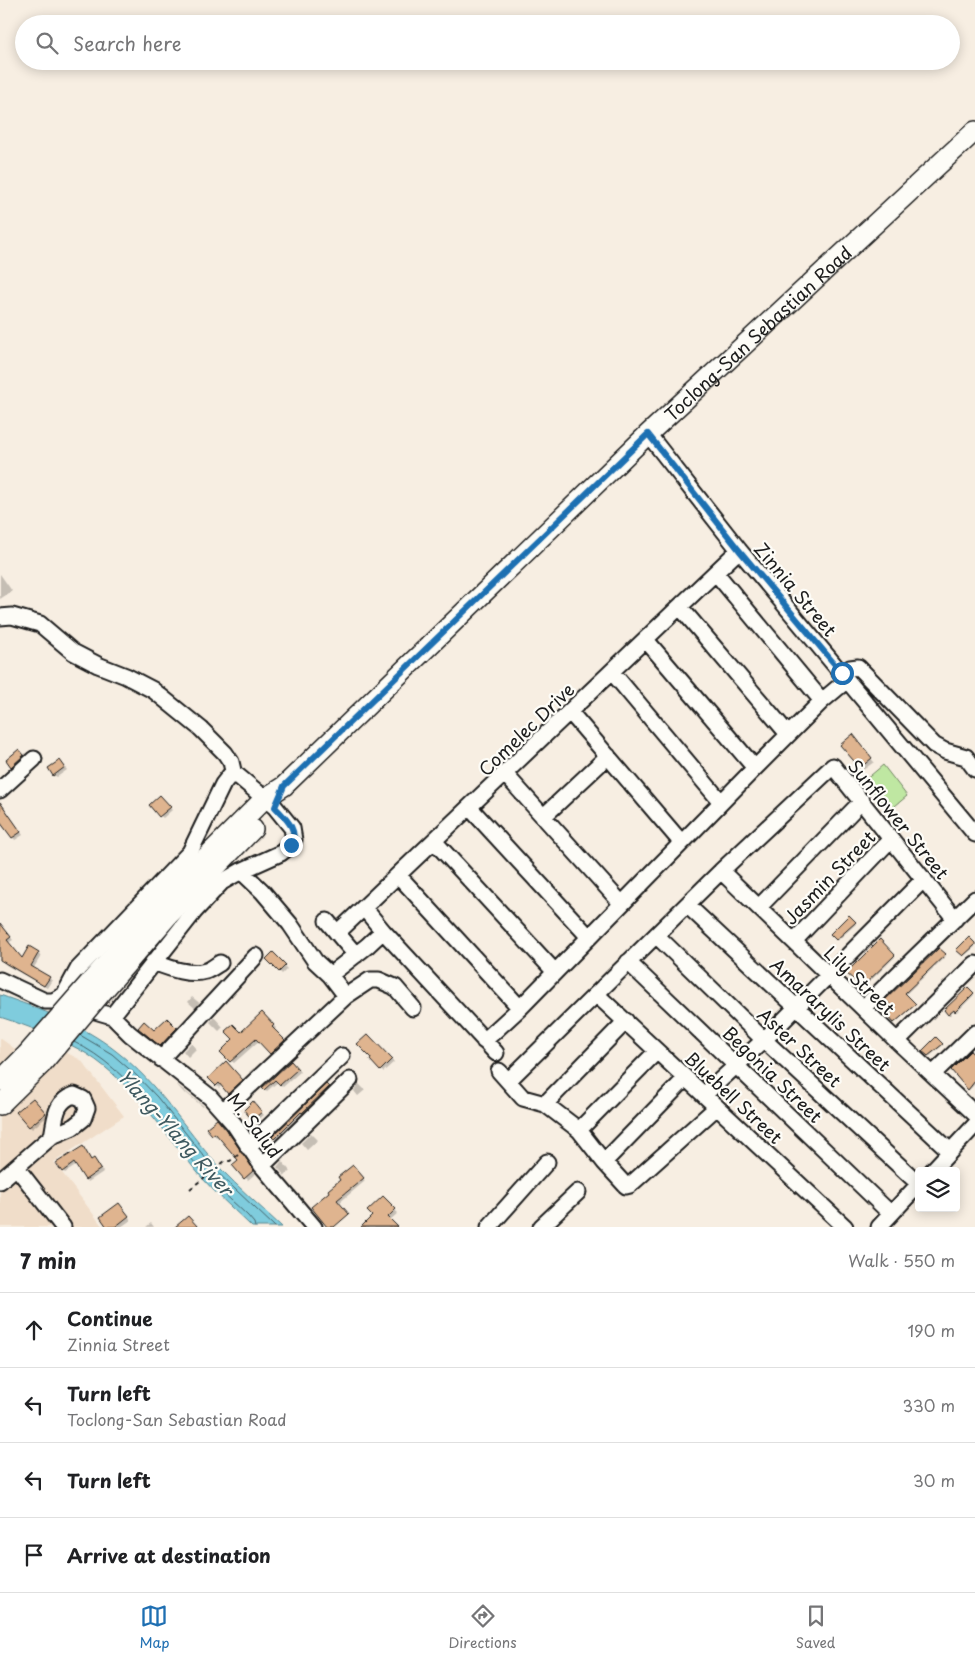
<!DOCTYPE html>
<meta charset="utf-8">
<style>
:root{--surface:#fff;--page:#f2f2f2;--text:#202124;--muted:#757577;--line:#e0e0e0;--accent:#1f6fb2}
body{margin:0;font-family:"Playpen Sans",sans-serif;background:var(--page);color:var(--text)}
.controls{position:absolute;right:15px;bottom:15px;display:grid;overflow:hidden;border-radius:5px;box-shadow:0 2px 12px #0003}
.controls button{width:45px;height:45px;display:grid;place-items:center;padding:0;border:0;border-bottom:1px solid var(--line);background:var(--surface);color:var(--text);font:25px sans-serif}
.stop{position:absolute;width:15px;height:15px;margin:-11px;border:4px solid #1f6fb2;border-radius:50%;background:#fff}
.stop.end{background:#1f6fb2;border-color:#fff;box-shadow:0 1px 5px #0008}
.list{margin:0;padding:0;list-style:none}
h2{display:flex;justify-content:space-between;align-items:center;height:65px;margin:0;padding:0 20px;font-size:21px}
h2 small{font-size:16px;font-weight:400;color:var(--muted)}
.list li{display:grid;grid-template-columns:32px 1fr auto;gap:15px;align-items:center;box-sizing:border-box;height:75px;padding:0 20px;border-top:1px solid var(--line)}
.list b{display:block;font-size:19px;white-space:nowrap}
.list p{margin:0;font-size:16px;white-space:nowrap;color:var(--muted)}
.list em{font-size:16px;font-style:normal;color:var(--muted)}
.icon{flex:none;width:28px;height:28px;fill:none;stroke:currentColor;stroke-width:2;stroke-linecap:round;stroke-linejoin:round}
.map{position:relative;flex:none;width:975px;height:1227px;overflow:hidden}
.search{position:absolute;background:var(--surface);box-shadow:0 2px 12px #0003;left:15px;right:15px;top:15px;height:55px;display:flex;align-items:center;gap:12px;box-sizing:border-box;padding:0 18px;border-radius:28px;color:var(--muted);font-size:19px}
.sheet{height:365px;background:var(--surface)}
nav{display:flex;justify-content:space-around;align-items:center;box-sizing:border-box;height:70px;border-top:1px solid var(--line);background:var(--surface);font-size:14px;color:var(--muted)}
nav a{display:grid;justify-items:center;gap:2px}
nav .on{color:var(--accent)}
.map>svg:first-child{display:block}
.built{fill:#f0ddc9}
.green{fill:#bfe7a2;stroke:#6e825f}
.water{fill:#7fccdd;stroke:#578690}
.shadow{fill:#0003}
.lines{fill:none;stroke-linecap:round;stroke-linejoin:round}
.shore{stroke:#446269;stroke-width:1}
.building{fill:#dfb48f;stroke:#1c1c1c}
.minor-casing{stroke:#1c1c1c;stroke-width:19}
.major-casing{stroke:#1c1c1c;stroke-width:22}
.path{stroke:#1c1c1c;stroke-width:2;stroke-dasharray:4 4;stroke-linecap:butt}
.minor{stroke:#fdfcf7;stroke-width:15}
.major{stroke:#fdfcf7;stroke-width:19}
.major-bridge-casing{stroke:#1c1c1c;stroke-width:22;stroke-linecap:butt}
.major-bridge{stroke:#fdfcf7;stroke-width:19}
.route{stroke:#1f6fb2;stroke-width:6}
.labels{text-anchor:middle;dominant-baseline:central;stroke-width:4.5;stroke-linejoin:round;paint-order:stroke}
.street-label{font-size:18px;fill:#1c1c1c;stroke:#fdfcf7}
.water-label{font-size:19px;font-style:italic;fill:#3f5a60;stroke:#fdfcf7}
</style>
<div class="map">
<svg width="975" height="1227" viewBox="0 0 975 1227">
<rect width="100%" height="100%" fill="#f7eee2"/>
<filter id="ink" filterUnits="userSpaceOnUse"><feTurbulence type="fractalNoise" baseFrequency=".02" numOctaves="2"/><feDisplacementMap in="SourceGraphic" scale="10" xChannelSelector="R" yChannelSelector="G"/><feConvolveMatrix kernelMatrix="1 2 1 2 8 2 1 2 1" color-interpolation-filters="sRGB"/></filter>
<g filter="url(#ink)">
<!-- built -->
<path class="built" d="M0,1038l18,13h45l18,9 43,56 -70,46 49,65h-103z"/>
<!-- green -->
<path class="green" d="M883,765l24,31 -18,15 -25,-30z"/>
<!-- water -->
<path class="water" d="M0,995c40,14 82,29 116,56 43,33 67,76 103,116 20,21 42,40 63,60h-30c-16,-16 -34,-31 -49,-48 -36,-42 -68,-94 -116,-125 -22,-14 -62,-29 -87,-37z"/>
<!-- shadow -->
<path class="shadow" d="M0,574l12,17 -12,8z
M855,739l19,23 -11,8 -21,-25z
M19,751l7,7 -12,11 -6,-8z
M62,764l5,6 -10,7 -3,-2z
M160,797l12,13 -9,8 -13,-13z
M0,801l23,34 -8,5 -15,-20z
M849,917l7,7 -18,16 -6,-6z
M4,930l9,10 -5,3 14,17 7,-12 12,8 -8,13 19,11 -5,8 -41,-23 -6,-7v-25z
M880,941l15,16 -31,30 -17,-14z
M975,945v2l-11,9 -6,-6z
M939,949l7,7 -41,39 11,10 -20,17 -7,-6 8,-7 -10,-9z
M273,954l14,15 -5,5 -14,-15z
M968,989l6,6 -17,17 -2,-2 -5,5 -4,-5z
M192,997l10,8 -5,5 -9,-8z
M262,1014l14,14 -2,2 12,14 -13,12 -13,-16 -26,23 -12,-11z
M214,1017l9,10 -4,4 -9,-9z
M167,1020l11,12 -14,16 -22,-17 12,1z
M368,1035l26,27 -11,10 -12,-12z
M936,1039l7,6 -13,11 -6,-5z
M191,1043l5,6 -8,8 -5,-6z
M975,1049v35l-6,6 -17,-20z
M291,1062l9,10 -17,15 -5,-5 -11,9 -4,-3z
M226,1063l18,20 -13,12 -9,-10 -3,3 -9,-10z
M254,1068l3,3 -5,5 -3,-4z
M176,1084l25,20 3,2 -1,1 -17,-14 -1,1z
M359,1084l6,6 -7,6 -4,-5z
M326,1086l5,5 -25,24 -2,-2 -27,28 -4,-4z
M33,1099l15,17 -16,13 -14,-16z
M253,1103l11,12 -8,7 -11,-12z
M219,1123l36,51 -7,6 -14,-15 6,-5 -22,-25 -2,2 -8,-9z
M311,1133l7,7 -11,10 -6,-7z
M85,1151l7,10 4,1 7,10 -15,10 -11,-17 -12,8 -2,-2z
M282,1161l8,10 -5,5 -8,-9z
M352,1167l13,14 -26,22 -9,-10z
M383,1198l15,15 -8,7 -16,-4z
M122,1207l9,13 -10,7h-12z
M151,1223l3,4h-8z"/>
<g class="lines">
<!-- shore -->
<path class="shore" d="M80,1035l32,19 24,21 21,22 58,73 60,57
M74,1042c58,28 91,88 133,135 13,14 28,26 41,39l6,7 1,4"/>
</g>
<!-- building -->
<path class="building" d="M853,734l19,24 -12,10 -20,-23z
M19,749l5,6 -13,12 -5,-7z
M60,760l5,7 -12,9 -5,-8z
M160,795l11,12 -12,10 -10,-12z
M0,802l21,30 -9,6 -12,-16z
M849,915l7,7 -20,18 -6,-6z
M0,923l11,14 -4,3 15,18 7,-12 10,6 -8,14 19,11 -6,9 -44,-26z
M969,937l6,6v2l-12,11 -7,-6z
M880,939l15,16 -33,32 -16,-14z
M939,948l7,6 -41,39 11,11 -22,19 -6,-7 7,-7 -10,-9z
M273,952l13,13 -7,7 -13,-13z
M968,987l6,6 -19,19 -1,-2 -6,5 -4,-5z
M262,1012l12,13 -2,2 13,13 -15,14 -14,-15 -26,23 -10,-10 13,-13 -8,-8 8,-7 8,8z
M167,1018l10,10 -17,18 -22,-18 6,-7 10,9z
M368,1034l24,25 -12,12 -10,-11 1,-2 -14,-14z
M936,1037l7,7 -15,12 -6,-5z
M970,1051l5,4v26l-7,9 -17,-20z
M226,1061l17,19 -15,14 -9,-11 -3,3 -8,-8z
M291,1061l7,8 -18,16 -5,-5 -11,10 -2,-2z
M326,1084l3,3 -27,26 -1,-1 -27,27 -2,-2z
M33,1098l13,15 -17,14 -13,-15z
M253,1101l9,11 -10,8 -8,-10z
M217,1119l13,16 24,35 -10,9 -12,-14 6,-5 -23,-27 -3,2 -6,-7z
M83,1146l8,14 3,-2 7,11 -16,11 -11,-17 -12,9 -6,-9z
M353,1165l11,13 -27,22 12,14 -15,13h-7l-16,-20 18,-15 -1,-2 12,-10 -2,-3z
M383,1196l13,13 -8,8 10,10h-37l11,-11 -5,-5z
M119,1203l10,13 -14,11h-8l-7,-10z
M188,1216l10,11h-23z"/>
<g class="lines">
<!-- minor casing -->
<g class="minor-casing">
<path id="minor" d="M648,434l91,116 236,284
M716,573l106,128
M680,607l108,127
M0,617l12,-1 28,8 33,28 25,13 28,11 27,14 48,39 24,24 6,9 3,13
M646,640l109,128
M612,672l109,130
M842,673l8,-5 8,-1 76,78 11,6 21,6 9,12
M570,712l111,130
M505,774l116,129
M0,790l34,-31
M470,808l119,129
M543,817l65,-61
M434,841l121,131
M241,871l21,20 28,33 25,37 15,14 16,21
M721,871l176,170 78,73
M398,875l122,133
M687,905l263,246
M759,907l103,-106
M364,908l19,23
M327,921l29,34
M337,933l402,-383
M656,935l108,105 155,144
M794,941l97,-102
M153,962c16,6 36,14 53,9 4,-1 9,-5 14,-8
M628,962l263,252
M330,975l37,-29 16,-15 113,122
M0,980l45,21h8l11,-6 14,-26 112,-117 33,-68 7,-9 8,1 37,31 17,21 2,12 -3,5 -10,8 -40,18 -19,11 -28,30 -82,104
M596,994l249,233
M81,1003l14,8 17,5 18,18 80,63 24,27 28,42 52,61
M863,1008l112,-109
M484,1041l36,-33 235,-240 67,-67 25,-21
M897,1041l78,-77
M161,1059l95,-103
M499,1071l24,27 22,6 34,26 25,32 22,24 4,-1 87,-78
M933,1074l42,-41
M509,1080l212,-209 112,-105 122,153
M704,1095l60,-55 160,-161
M545,1104l81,-83
M223,1111l123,-115 24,-16h9l16,7 18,21
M579,1130l78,-79
M248,1147l94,-91
M604,1162l82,-84
M262,1166l88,-86
M17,1168l46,59
M932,1171l43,-46
M0,1181l52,-45 21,-9 10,-8 4,-11 -4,-9 -9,-4c-20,7 -18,23 -22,41
M489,1227l58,-65
M541,1227l37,-35
M879,1227l40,-43"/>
</g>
<!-- major casing -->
<g class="major-casing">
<g id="major">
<path id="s1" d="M90,982l69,-78 106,-106 19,-12 364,-352 327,-303"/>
<path d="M104,990l65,-75 84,-86"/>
<path d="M0,1081l27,-27"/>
<path d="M0,1105l41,-40"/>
</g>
</g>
<!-- path -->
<path class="path" d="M190,1189l35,-28h5l8,-6"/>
<!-- minor -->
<use href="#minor" class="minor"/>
<!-- major -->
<use href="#major" class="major"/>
<!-- major-bridge casing -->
<g class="major-bridge-casing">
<path id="major-bridge" d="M27,1054l63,-72
M41,1065l63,-75"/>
</g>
<!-- major-bridge -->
<use href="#major-bridge" class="major-bridge"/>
</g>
</g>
<g class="lines" filter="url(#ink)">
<!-- route -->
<path class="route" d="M291,845c9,-15 -7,-28 -16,-38l9,-21 364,-352 91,116 103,123"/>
</g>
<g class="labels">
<!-- street labels -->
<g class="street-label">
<text stroke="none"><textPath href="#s1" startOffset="932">Toclong-San Sebastian Road</textPath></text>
<text transform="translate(796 589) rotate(50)">Zinnia Street</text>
<text transform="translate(526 729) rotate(-44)">Comelec Drive</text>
<text transform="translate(899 819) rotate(51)">Sunflower Street</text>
<text transform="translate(829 877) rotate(-46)">Jasmin Street</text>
<text transform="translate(860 980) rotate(44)">Lily Street</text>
<text transform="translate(831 1014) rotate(43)">Amararylis Street</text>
<text transform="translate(800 1047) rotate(43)">Aster Street</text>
<text transform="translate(773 1074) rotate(44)">Begonia Street</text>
<text transform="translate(734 1097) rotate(43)">Bluebell Street</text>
<text transform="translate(255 1125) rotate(53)">M. Salud</text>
</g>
<!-- water labels -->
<g class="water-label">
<text transform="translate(176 1132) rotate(48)">Ylang-Ylang River</text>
</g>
</g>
</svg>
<div class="controls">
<button><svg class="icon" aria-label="layers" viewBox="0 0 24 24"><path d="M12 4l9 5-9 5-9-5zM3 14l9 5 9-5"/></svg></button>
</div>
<div class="stop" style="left:842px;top:673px"></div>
<div class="stop end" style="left:291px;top:845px"></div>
<div class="search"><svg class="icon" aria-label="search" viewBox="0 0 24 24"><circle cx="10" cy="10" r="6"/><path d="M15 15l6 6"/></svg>Search here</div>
</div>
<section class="sheet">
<h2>7 min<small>Walk · 550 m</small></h2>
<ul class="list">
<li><svg class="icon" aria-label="ahead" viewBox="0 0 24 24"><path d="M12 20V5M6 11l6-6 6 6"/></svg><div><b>Continue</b><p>Zinnia Street</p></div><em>190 m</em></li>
<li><svg class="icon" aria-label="left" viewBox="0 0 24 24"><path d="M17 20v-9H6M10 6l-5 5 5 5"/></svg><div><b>Turn left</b><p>Toclong-San Sebastian Road</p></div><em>330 m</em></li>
<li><svg class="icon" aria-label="left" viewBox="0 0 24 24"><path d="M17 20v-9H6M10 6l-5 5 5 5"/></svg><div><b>Turn left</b></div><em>30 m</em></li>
<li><svg class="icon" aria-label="arrive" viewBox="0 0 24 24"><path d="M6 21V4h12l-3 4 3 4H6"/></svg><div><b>Arrive at destination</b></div></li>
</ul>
</section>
<nav>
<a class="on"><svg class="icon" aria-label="map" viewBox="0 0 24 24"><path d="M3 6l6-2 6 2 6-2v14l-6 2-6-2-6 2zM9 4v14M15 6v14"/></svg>Map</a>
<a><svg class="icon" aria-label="directions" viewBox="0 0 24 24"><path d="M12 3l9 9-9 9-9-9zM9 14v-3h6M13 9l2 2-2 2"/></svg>Directions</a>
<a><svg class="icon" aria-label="saved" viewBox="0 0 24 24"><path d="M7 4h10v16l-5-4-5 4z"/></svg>Saved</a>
</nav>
